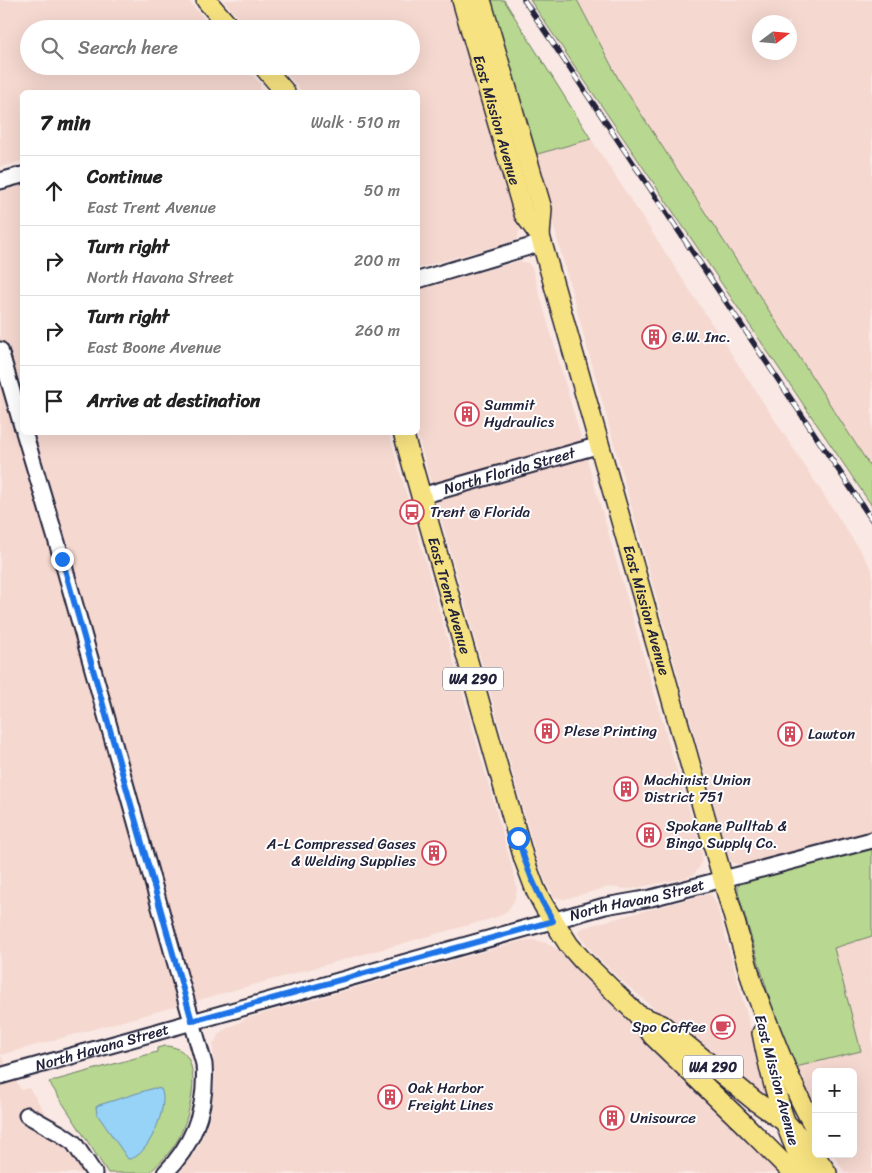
<!DOCTYPE html>
<meta charset="utf-8">
<style>
:root{--surface:#fff;--page:#f2f2f2;--text:#222;--muted:#767676;--line:#e0e0e0}
body{margin:0;font-family:Sriracha,sans-serif;background:var(--page);color:var(--text)}
.controls{position:absolute;right:15px;bottom:15px;display:grid;overflow:hidden;border-radius:8px;box-shadow:0 5px 20px #0002}
.controls button{width:45px;height:45px;display:grid;place-items:center;padding:0;border:0;border-bottom:1px solid var(--line);background:var(--surface);color:var(--text);font:25px sans-serif}
.compass{position:absolute;left:752px;top:15px;width:45px;height:45px;border-radius:50%;background:var(--surface);box-shadow:0 5px 20px #0002;rotate:74deg}
.stop{position:absolute;width:15px;height:15px;margin:-11px;border:4px solid #1a73e8;border-radius:50%;background:#fff}
.stop.end{background:#1a73e8;border-color:#fff;box-shadow:0 1px 5px #0008}
.list{margin:0;padding:0;list-style:none}
h2{display:flex;justify-content:space-between;align-items:center;height:65px;margin:0;padding:0 20px;font-size:21px}
h2 small{font-size:16px;font-weight:400;color:var(--muted)}
.list li{display:grid;grid-template-columns:32px 1fr auto;gap:15px;align-items:center;box-sizing:border-box;height:70px;padding:0 20px;border-top:1px solid var(--line)}
.list b{display:block;font-size:19px;white-space:nowrap}
.list p{margin:0;font-size:16px;white-space:nowrap;color:var(--muted)}
.list em{font-size:16px;font-style:normal;color:var(--muted)}
.icon{flex:none;width:28px;height:28px;fill:none;stroke:currentColor;stroke-width:2;stroke-linecap:round;stroke-linejoin:round}
.map{position:relative;flex:none;width:872px;height:1173px;overflow:hidden}
.search{position:absolute;background:var(--surface);box-shadow:0 5px 20px #0002;left:20px;top:20px;width:400px;height:55px;display:flex;align-items:center;gap:12px;box-sizing:border-box;padding:0 18px;border-radius:28px;color:var(--muted);font-size:19px}
.panel{position:absolute;background:var(--surface);box-shadow:0 5px 20px #0002;left:20px;top:90px;width:400px;height:345px;border-radius:8px}
.map>svg:first-child{display:block}
.built{fill:#f5d8d0;fill-rule:evenodd}
.green{fill:#b8d790;stroke:#6d7c66}
.water{fill:#97d3f7;stroke:#688cac}
.lines{fill:none;stroke-linecap:round;stroke-linejoin:round}
.minor-casing{stroke:#22223b;stroke-width:19}
.major-casing{stroke:#22223b;stroke-width:22}
.minor{stroke:#fff;stroke-width:15}
.major{stroke:#f7e281;stroke-width:19}
.rail-casing{stroke:#22223b;stroke-width:5.5}
.rail{stroke:#fff;stroke-width:4;stroke-dasharray:11;stroke-linecap:butt}
.route{stroke:#1a73e8;stroke-width:6}
.labels{text-anchor:middle;dominant-baseline:central;stroke-width:4;stroke-linejoin:round;paint-order:stroke}
.shield{fill:#fff;stroke:#646476;stroke-width:1}
.shield-label{font-size:14px;font-weight:bold;fill:#22223b}
.street-label{font-size:15px;fill:#22223b;stroke:#fff}
.poi-label{font-size:15px;fill:#22223b;stroke:#fff;text-anchor:start}
</style>
<div class="map">
<svg width="872" height="1173" viewBox="0 0 872 1173">
<rect width="100%" height="100%" fill="#f9e8e3"/>
<filter id="ink" filterUnits="userSpaceOnUse"><feTurbulence type="fractalNoise" baseFrequency=".02" numOctaves="2"/><feDisplacementMap in="SourceGraphic" scale="10" xChannelSelector="R" yChannelSelector="G"/><feConvolveMatrix kernelMatrix="1 2 1 2 8 2 1 2 1" color-interpolation-filters="sRGB"/></filter>
<g filter="url(#ink)">
<!-- built -->
<path class="built" d="M0,0h188l25,29h-184v37h216l15,18v6l-2,2h-236v69l-22,6z
M223,0h230l67,229 -3,10 -4,2 -95,27v-176h-116l-22,-26h131v-37h-163z
M577,0h295v473l-253,-393zM760,22h30v30h-30z
M591,139l281,430v262l-129,34 -10,-2 -4,-4 -195,-704z
M22,185v247l367,1 126,445 2,12 -3,11 -7,10 -10,6 -497,138 21,35 8,-2 55,85h-84v-981z
M519,261l9,2 4,5 138,480 31,100 1,10 -2,8 -6,8 -9,4 -55,11 -22,-2 -44,12 -10,-2 -9,-17 -7,-18 -121,-429 1,-143z
M708,894l4,2 4,7 55,199 -94,-74 -56,-48 -27,-26 -16,-21 1,-3 6,-3z
M872,936v237h-27l-12,-19h20v-82h-37v49l-24,-53 69,-17 -28,-103z
M534,940l12,3 11,6 124,119 106,105h-607l19,-27 11,-28 5,-34 -2,-40 9,-13 26,-13 274,-77z"/>
<!-- green -->
<path class="green" d="M489,0h15l87,139 -57,16z
M530,0h47l42,80 253,389v37z
M872,845v91l-38,12 27,103 -69,17 -16,-48 -38,-127v-7l4,-4z
M165,1046c45,1 25,72 12,95 -7,12 -17,22 -28,32h-41l-59,-91 108,-30v-4z"/>
<!-- water -->
<path class="water" d="M154,1088l7,1c9,16 -14,71 -33,70l-31,-45 -1,-7 3,-2z"/>
<g class="lines">
<!-- minor casing -->
<g class="minor-casing">
<g id="minor">
<path d="M0,181l22,-6"/>
<path d="M418,280l124,-37"/>
<path d="M0,350l22,76"/>
<path d="M24,432l38,127 142,505c3,42 -9,79 -39,109"/>
<path id="s1" d="M421,496l179,-51"/>
<path id="s2" d="M0,1076l605,-170 46,-8 221,-58"/>
<path d="M27,1115l34,19 13,9 20,30"/>
</g>
</g>
<!-- major casing -->
<g class="major-casing">
<g id="major">
<path d="M206,0l25,29"/>
<path id="s3" d="M462,0l62,214 16,22 2,7 211,742c19,49 37,99 63,145"/>
<path d="M481,0l61,209 -2,27"/>
<path d="M263,66l22,26"/>
<path id="s4" d="M403,432l121,427 12,32 8,15 25,39 14,16 55,54 15,21 90,87 50,50"/>
<path d="M638,1015l24,10 93,76 30,21 24,25 18,26"/>
<path d="M762,1033c9,47 23,98 45,140"/>
</g>
</g>
<!-- minor -->
<use href="#minor" class="minor"/>
<!-- major -->
<use href="#major" class="major"/>
<!-- rail casing -->
<g class="rail-casing">
<path id="rail" d="M524,0l348,520"/>
</g>
<!-- rail -->
<use href="#rail" class="rail"/>
</g>
</g>
<g class="lines" filter="url(#ink)">
<!-- route -->
<path class="route" d="M62,559l130,462 361,-100c-16,-27 -27,-53 -35,-83"/>
</g>
<!-- icons -->
<defs>
<g id="building-ring" transform="scale(1.25)"><circle r="9.5" fill="#fff" stroke="#d1495b" stroke-width="1.5"/><path d="M-4-6H4V6H1V3H-1V6H-4ZM-2.5-4.3h1.7v1.8h-1.7ZM.8-4.3h1.7v1.8H.8ZM-2.5-1h1.7V.8h-1.7ZM.8-1h1.7V.8H.8Z" fill="#d1495b"/></g>
<g id="bus-ring" transform="scale(1.25)"><circle r="9.5" fill="#fff" stroke="#d1495b" stroke-width="1.5"/><path d="M-5-6H5V4H4V6H2V4H-2V6H-4V4H-5ZM-3.5-4V0h7V-4ZM-3.5 1.2v1.5H-2V1.2ZM2 1.2v1.5H3.5V1.2Z" fill="#d1495b"/></g>
<g id="cafe-ring" transform="scale(1.25)"><circle r="9.5" fill="#fff" stroke="#d1495b" stroke-width="1.5"/><path d="M-5.5-4.5H6V0H3Q3 3.5 0 3.5H-2.5Q-5.5 3.5-5.5 0ZM3-3.2v2h1.7v-2ZM-6 4.5H4V6H-6Z" fill="#d1495b"/></g>
</defs>
<g fill-rule="evenodd">
<use href="#building-ring" x="654" y="337"/>
<use href="#building-ring" x="467" y="414"/>
<use href="#bus-ring" x="412" y="512"/>
<use href="#building-ring" x="547" y="731"/>
<use href="#building-ring" x="790" y="734"/>
<use href="#building-ring" x="626" y="789"/>
<use href="#building-ring" x="649" y="835"/>
<use href="#building-ring" x="434" y="853"/>
<use href="#cafe-ring" x="723" y="1027"/>
<use href="#building-ring" x="390" y="1097"/>
<use href="#building-ring" x="612" y="1118"/>
</g>
<g class="labels">
<!-- shield labels -->
<g class="shield">
<rect x="443" y="667.5" width="60" height="23" rx="4"/>
<rect x="683" y="1055.5" width="60" height="23" rx="4"/>
</g>
<g class="shield-label">
<text x="473" y="679">WA 290</text>
<text x="713" y="1067">WA 290</text>
</g>
<!-- street labels -->
<g class="street-label">
<text stroke="none"><textPath href="#s3" startOffset="125">East Mission Avenue</textPath></text>
<text stroke="none"><textPath href="#s1" startOffset="92">North Florida Street</textPath></text>
<text stroke="none"><textPath href="#s4" startOffset="170">East Trent Avenue</textPath></text>
<text stroke="none"><textPath href="#s3" startOffset="639">East Mission Avenue</textPath></text>
<text stroke="none"><textPath href="#s2" startOffset="661">North Havana Street</textPath></text>
<text stroke="none"><textPath href="#s2" startOffset="106">North Havana Street</textPath></text>
<text transform="translate(777 1080) rotate(75)">East Mission Avenue</text>
</g>
<!-- poi labels -->
<g class="poi-label">
<text x="672" y="337">G.W. Inc.</text>
<text x="484" y="405">Summit<tspan x="484" dy="17">Hydraulics</tspan></text>
<text x="430" y="512">Trent @ Florida</text>
<text x="564" y="731">Plese Printing</text>
<text x="808" y="734">Lawton</text>
<text x="644" y="780">Machinist Union<tspan x="644" dy="17">District 751</tspan></text>
<text x="666" y="826">Spokane Pulltab &amp;<tspan x="666" dy="17">Bingo Supply Co.</tspan></text>
<text x="416" y="844" text-anchor="end">A-L Compressed Gases<tspan x="416" dy="17">&amp; Welding Supplies</tspan></text>
<text x="706" y="1027" text-anchor="end">Spo Coffee</text>
<text x="408" y="1088">Oak Harbor<tspan x="408" dy="17">Freight Lines</tspan></text>
<text x="630" y="1118">Unisource</text>
</g>
</g>
</svg>
<div class="controls">
<button>+</button>
<button>−</button>
</div>
<svg class="compass" viewBox="-18 -18 36 36"><path d="M0-13l5 13h-10z" fill="#e53935"/><path d="M0 13l5-13h-10z" fill="#767676"/></svg>
<div class="stop" style="left:518px;top:838px"></div>
<div class="stop end" style="left:62px;top:559px"></div>
<div class="search"><svg class="icon" aria-label="search" viewBox="0 0 24 24"><circle cx="10" cy="10" r="6"/><path d="M15 15l6 6"/></svg>Search here</div>
<section class="panel">
<h2>7 min<small>Walk · 510 m</small></h2>
<ul class="list">
<li><svg class="icon" aria-label="ahead" viewBox="0 0 24 24"><path d="M12 20V5M6 11l6-6 6 6"/></svg><div><b>Continue</b><p>East Trent Avenue</p></div><em>50 m</em></li>
<li><svg class="icon" aria-label="right" viewBox="0 0 24 24"><path d="M7 20v-9h11M14 6l5 5-5 5"/></svg><div><b>Turn right</b><p>North Havana Street</p></div><em>200 m</em></li>
<li><svg class="icon" aria-label="right" viewBox="0 0 24 24"><path d="M7 20v-9h11M14 6l5 5-5 5"/></svg><div><b>Turn right</b><p>East Boone Avenue</p></div><em>260 m</em></li>
<li><svg class="icon" aria-label="arrive" viewBox="0 0 24 24"><path d="M6 21V4h12l-3 4 3 4H6"/></svg><div><b>Arrive at destination</b></div></li>
</ul>
</section>
</div>
